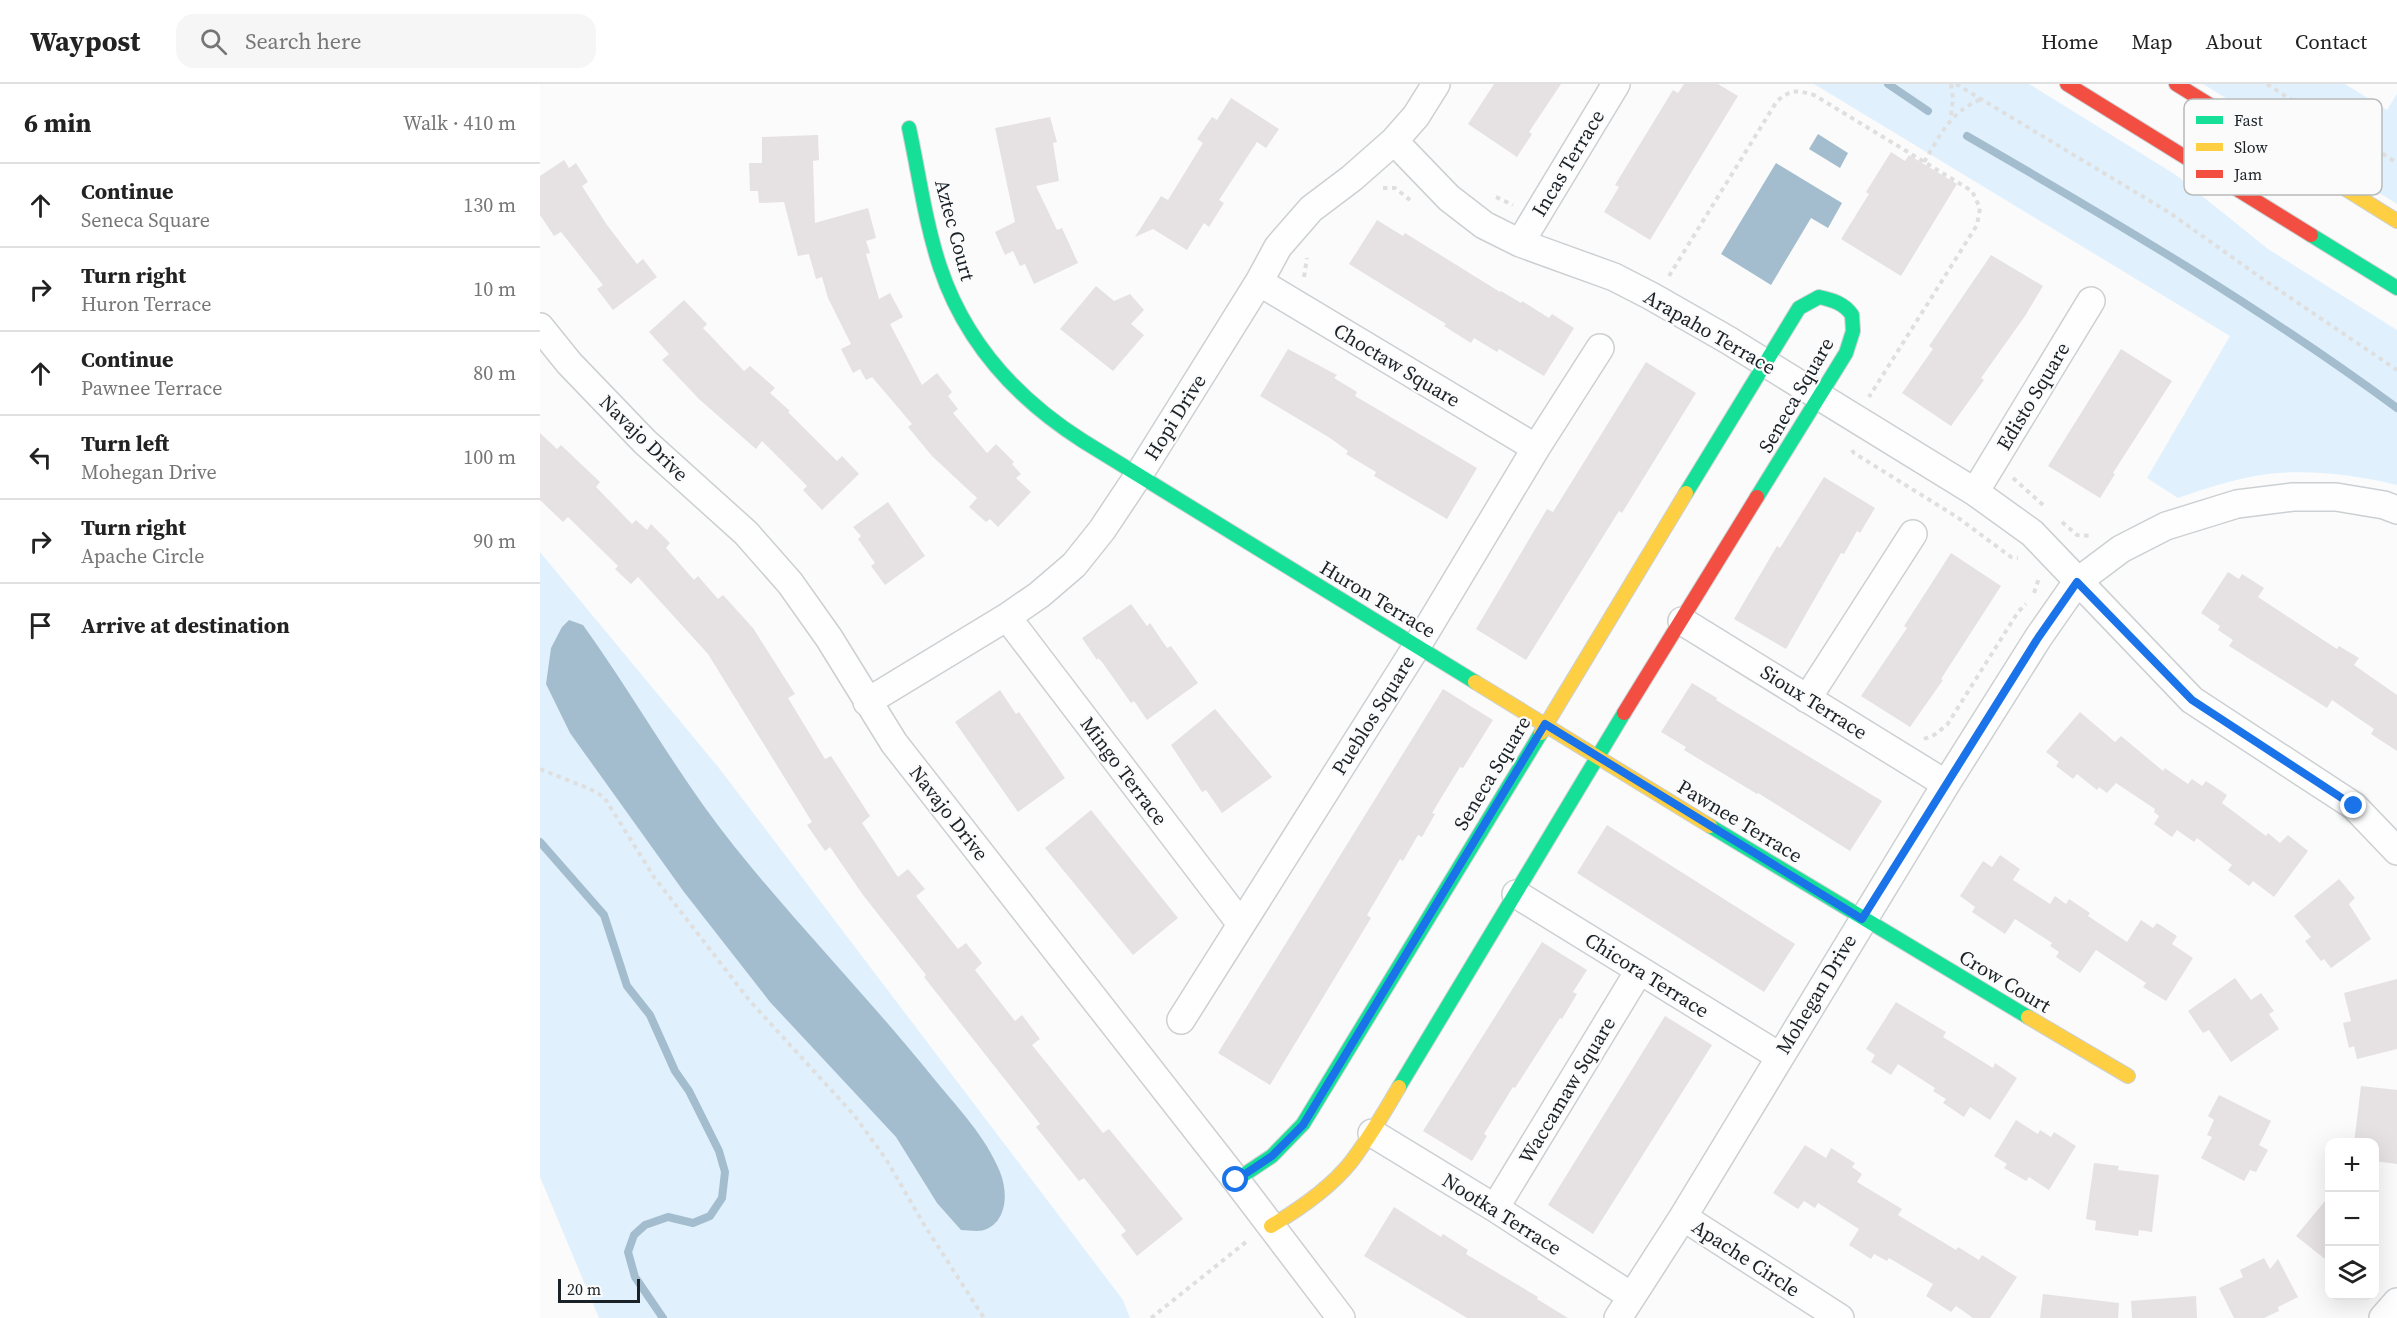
<!DOCTYPE html>
<meta charset="utf-8">
<style>
:root{--surface:#fff;--page:#f6f6f6;--text:#222;--muted:#767676;--line:#e0e0e0}
body{margin:0;font-family:"Source Serif 4",serif;background:var(--page);color:var(--text)}
.controls{position:absolute;right:18px;bottom:18px;display:grid;overflow:hidden;border-radius:12px;box-shadow:0 6px 24px #0002}
.controls button{width:54px;height:54px;display:grid;place-items:center;padding:0;border:0;border-bottom:2px solid var(--line);background:var(--surface);color:var(--text);font:30px sans-serif}
.scale{position:absolute;left:18px;bottom:15px;width:82px;box-sizing:border-box;padding-left:6px;border:3px solid #1a2127;border-top:0;font-size:16px;line-height:21px;white-space:nowrap;color:#1a2127;-webkit-text-stroke:4px #fbfbfb;paint-order:stroke}
.stop{position:absolute;width:18px;height:18px;margin:-14px;border:4px solid #1a73e8;border-radius:50%;background:#fff}
.stop.end{background:#1a73e8;border-color:#fff;box-shadow:0 2px 6px #0008}
.list{margin:0;padding:0;list-style:none}
h2{display:flex;justify-content:space-between;align-items:center;height:78px;margin:0;padding:0 24px;font-size:26px}
h2 small{font-size:20px;font-weight:400;color:var(--muted)}
.list li{display:grid;grid-template-columns:39px 1fr auto;gap:18px;align-items:center;box-sizing:border-box;height:84px;padding:0 24px;border-top:2px solid var(--line)}
.list b{display:block;font-size:22px;white-space:nowrap}
.list p{margin:0;font-size:20px;white-space:nowrap;color:var(--muted)}
.list em{font-size:20px;font-style:normal;color:var(--muted)}
.icon{flex:none;width:33px;height:33px;fill:none;stroke:currentColor;stroke-width:2;stroke-linecap:round;stroke-linejoin:round}
.map{position:relative;flex:none;width:1857px;height:1234px;overflow:hidden}
header{display:flex;align-items:center;gap:36px;box-sizing:border-box;height:84px;padding:0 30px;background:var(--surface);border-bottom:2px solid var(--line)}
header strong{font-size:28px}
nav{display:flex;gap:33px;margin-inline-start:auto;font-size:21px}
.search{width:420px;height:54px;background:var(--page);display:flex;align-items:center;gap:15px;box-sizing:border-box;padding:0 21px;border-radius:18px;color:var(--muted);font-size:22px}
main{display:flex}
aside{flex:1;background:var(--surface)}
.map>svg:first-child{display:block}
.green{fill:#e0f1fd}
.water{fill:#a4bdce}
.lines{fill:none;stroke-linecap:round;stroke-linejoin:round}
.stream{stroke:#a4bdce;stroke-width:8}
.building{fill:#e6e2e3}
.street-casing{stroke:#ccd0d3;stroke-width:30}
.fast-casing{stroke:#ccd0d3;stroke-width:16}
.slow-casing{stroke:#ccd0d3;stroke-width:16}
.jam-casing{stroke:#ccd0d3;stroke-width:16}
.path{stroke:#dfdfdf;stroke-width:4;stroke-dasharray:4.5 4.5;stroke-linecap:butt}
.street{stroke:#fefefe;stroke-width:27}
.fast{stroke:#16e098;stroke-width:14}
.slow{stroke:#ffcf43;stroke-width:14}
.jam{stroke:#f24e42;stroke-width:14}
.route{stroke:#1a73e8;stroke-width:8}
.labels{text-anchor:middle;dominant-baseline:central;stroke-width:4.5;stroke-linejoin:round;paint-order:stroke}
.street-label{font-size:20px;fill:#1a2127;stroke:#fbfbfb}
.key{fill:#fbfbfb;stroke:#b8babb;stroke-width:1.5}
.key-label{font-size:16px;fill:#1a2127}
</style>
<header>
<strong>Waypost</strong>
<div class="search"><svg class="icon" aria-label="search" viewBox="0 0 24 24"><circle cx="10" cy="10" r="6"/><path d="M15 15l6 6"/></svg>Search here</div>
<nav><a>Home</a><a>Map</a><a>About</a><a>Contact</a></nav>
</header>
<main>
<aside>
<h2>6 min<small>Walk · 410 m</small></h2>
<ul class="list">
<li><svg class="icon" aria-label="ahead" viewBox="0 0 24 24"><path d="M12 20V5M6 11l6-6 6 6"/></svg><div><b>Continue</b><p>Seneca Square</p></div><em>130 m</em></li>
<li><svg class="icon" aria-label="right" viewBox="0 0 24 24"><path d="M7 20v-9h11M14 6l5 5-5 5"/></svg><div><b>Turn right</b><p>Huron Terrace</p></div><em>10 m</em></li>
<li><svg class="icon" aria-label="ahead" viewBox="0 0 24 24"><path d="M12 20V5M6 11l6-6 6 6"/></svg><div><b>Continue</b><p>Pawnee Terrace</p></div><em>80 m</em></li>
<li><svg class="icon" aria-label="left" viewBox="0 0 24 24"><path d="M17 20v-9H6M10 6l-5 5 5 5"/></svg><div><b>Turn left</b><p>Mohegan Drive</p></div><em>100 m</em></li>
<li><svg class="icon" aria-label="right" viewBox="0 0 24 24"><path d="M7 20v-9h11M14 6l5 5-5 5"/></svg><div><b>Turn right</b><p>Apache Circle</p></div><em>90 m</em></li>
<li><svg class="icon" aria-label="arrive" viewBox="0 0 24 24"><path d="M6 21V4h12l-3 4 3 4H6"/></svg><div><b>Arrive at destination</b></div></li>
</ul>
</aside>
<div class="map">
<svg width="1857" height="1234" viewBox="0 0 1857 1234">
<rect width="100%" height="100%" fill="#fbfbfb"/>
<!-- green -->
<path class="green" d="M1274,0h215l147,91 92,74 129,81v155c-41,-10 -87,-16 -129,-11 -31,4 -61,14 -90,24l-31,-20 83,-142z
M1663,0h142l42,26 10,-16v110z
M0,468l179,216 404,532 7,18h-531l-59,-141z"/>
<!-- water -->
<path class="water" d="M1278,50l30,19 -8,15 -31,-19z
M1236,79l66,40 -14,25 -17,-10 -40,67 -50,-31z
M29,536l14,5c52,72 95,151 151,221 64,80 136,153 201,234 23,28 51,57 65,92 8,19 8,50 -16,58 -6,2 -16,0 -23,0l-24,-27 -41,-66 -126,-135 -86,-110 -114,-159 -24,-49 5,-36 11,-21z"/>
<g class="lines">
<!-- stream -->
<path class="stream" d="M1348,0l40,27
M1427,52c147,85 293,171 430,272
M0,758l64,73 23,71 23,29 25,56 14,20 30,60 6,21 -3,26 -12,18 -17,7 -25,-6 -23,8 -11,10 -6,17 7,25 28,41"/>
</g>
<!-- building -->
<path class="building" d="M954,0h67l-32,48 3,2 -15,23 -49,-33z
M1144,0h34l20,12 -88,144 -46,-28 15,-25 -4,-2 58,-95 5,3z
M691,14l48,31 -13,19 -9,-6 -38,58 5,3 -15,24 -5,-4 -17,27 -34,-21 -18,8 26,-41 7,4 35,-57 -6,-4 15,-22 5,3z
M510,33l7,25 -4,1 6,38 -23,5 21,44 5,-2 16,35 -44,21 -9,-20 -5,2 -7,-15 -8,4 -10,-23 20,-10 -20,-94z
M278,51l1,25 -6,1 2,62 53,-15 8,30 -10,3 4,12 -4,1 13,45 11,-6 13,24 -13,7 32,61 15,-12 15,19 -4,4 10,13 -5,4 34,40 9,-9 18,18 -2,2 9,10 -5,4 15,14 -33,35 -8,-8 -4,3 -17,-15 8,-9 -45,-42 -24,-29 4,-3 -40,-47 -6,3 -6,-11 -7,4 -12,-24 10,-5 -23,-46 -6,-21 -6,2 -7,-25 -11,2 -14,-54 -25,1 -1,-12h-8l-1,-28h13v-26z
M1351,68l14,9 4,-6 48,29 -56,92 -60,-37 28,-45 -3,-2z
M24,76l5,8 7,-5 12,19 -6,4 25,39 30,39 6,-5 14,18 -44,33 -16,-21 6,-4 -42,-53 -7,4 -14,-21v-39z
M837,136l26,16 2,-3 95,59 1,-1 20,12 1,-2 27,17 3,-4 22,14 -30,48 -45,-27 -2,3 -23,-14 -3,5 -27,-17 2,-2 -97,-60z
M1451,171l52,31 -18,30 -44,62 3,2 -33,46 -49,-33 31,-44 -4,-3z
M556,202l18,15 16,-7 14,16 -13,14 13,11 -31,36 -53,-42z
M144,216l23,24 -4,4 41,43 6,-5 25,22 -5,5 20,18 -2,1 49,49 5,-5 17,18 -37,36 -19,-20 4,-4 -45,-45 -6,8 -56,-49 -38,-40 7,-6 -20,-22z
M748,265l49,26 -3,3 23,14 -2,4 122,72 -30,51 -73,-43 2,-4 -30,-18 2,-3 -18,-13 -70,-42z
M1581,265l51,32 -59,92 2,1 -15,24 -52,-32z
M1106,278l50,31 -74,120 -3,-2 -93,149 -50,-31 71,-120 6,3z
M0,349l17,16 4,-4 39,37 -4,5 36,37 4,-4 11,10 4,-6 19,19 -4,5 28,32 4,-4 20,23 5,-4 30,33 42,66 -7,4 37,61 6,-3 39,60 -8,7 36,54 10,-8 17,20 -9,7 42,53 8,-6 16,20 -7,7 40,51 7,-6 18,24 -8,6 71,88 6,-4 74,90 -46,37 -16,-21 5,-4 -42,-53 -5,3 -43,-54 4,-3 -116,-147 2,-2 -63,-80 -33,-48 -5,4 -18,-26 5,-3 -104,-168 -70,-77 -7,7 -16,-15 3,-3 -50,-49 -5,5 -23,-22z
M1284,393l51,31 -15,25 -3,-2 -13,23 -3,-1 -55,96 -52,-30 43,-73 3,2z
M348,418l37,54 -40,29 -14,-19 4,-3 -17,-24 3,-3 -8,-9z
M1411,469l50,33 -60,93 2,1 -33,47 -49,-31 46,-68 -3,-2z
M1688,488l11,7 3,-5 22,14 -6,9 79,52 2,-3 20,12 -5,7 43,30v56l-26,-17 3,-5 -42,-29 -5,8 -98,-62 4,-6 -15,-10 2,-4 -19,-13z
M591,520l16,22 3,-3 17,25 4,-2 27,37 -51,37 -13,-19 -3,2 -29,-41 -4,-4 -1,2 -15,-22z
M1152,599l25,15 -1,2 166,101 -32,50 -92,-58 -1,1 -73,-44 2,-3 -25,-15z
M903,605l50,31 -30,48 -3,-1 -28,46 3,1 -13,23 -4,-2 -15,26 -3,-2 -33,56 4,3 -101,167 -52,-32z
M460,606l16,24 3,-2 46,66 -47,34 -63,-90z
M675,625l57,68 -50,36 -16,-23 -4,2 -31,-47z
M1540,628l35,30 6,-6 42,35 2,-3 23,16 4,-5 10,7 4,-5 21,14 -5,8 44,33 2,-3 12,10 8,-8 20,16 -34,46 -21,-16 -4,5 -21,-16 4,-5 -35,-27 -3,4 -17,-12 -5,7 -18,-13 5,-8 -5,-4 1,-3 -39,-26 -9,10 -8,-6 -2,3 -20,-16 -4,5 -17,-13 3,-4 -13,-10z
M551,726l87,108 -45,37 -88,-107z
M1067,741l188,119 -31,48 -187,-119z
M1460,771l20,14 -7,11 37,24 5,-8 11,8 3,-5 21,14 -2,3 39,26 14,-22 12,8 4,-5 20,13 -5,8 21,14 -27,43 -23,-14 3,-4 -50,-33 -16,23 -24,-16 3,-5 -9,-6 2,-3 -37,-24 -10,15 -33,-22 3,-5 -15,-11 23,-35 9,6z
M1799,795l16,19 -6,6 22,35 -40,29 -7,-9 -3,2 -16,-20 6,-4 -17,-21z
M1002,858l45,28 -14,22 4,2 -15,25 -2,-1 -45,70 -2,-1 -29,47 3,2 -15,25 -49,-30z
M1695,894l16,22 10,-7 13,18 -5,3 10,15 -48,33 -22,-32 -6,3 -15,-22z
M1857,895v70l-40,10 -3,-13 -5,2 -6,-25 8,-2 -7,-28z
M1356,918l50,30 -3,5 50,31 2,-5 22,15 -27,42 -20,-13 -6,10 -21,-14 3,-4 -13,-8 2,-3 -37,-24 -7,11 -20,-13 4,-7 -9,-6z
M1125,932l47,29 -119,189 -45,-29z
M1821,1002l36,4v74l-23,-3v-18h-20z
M1679,1011l52,26 -12,24 9,5 -12,22 -6,-2 -6,11 -43,-23 11,-21 -5,-2 7,-15 -6,-4z
M1476,1036l22,14 2,-4 11,7 3,-5 22,14 -27,44 -20,-13 -3,4 -22,-13 3,-4 -13,-8z
M1265,1061l21,13 5,-10 24,15 -3,4 10,7 -5,8 45,27 -4,6 58,35 2,-3 21,13 3,-5 35,22 -27,41h-17l-17,-12 -5,6 -25,-16 7,-12 -44,-26 -2,3 -13,-7 -3,5 -22,-14 10,-16 -41,-26 -3,5 -11,-7 -6,8 -25,-16z
M1554,1079l25,3 -1,4 41,5 -7,57 -13,-2 -1,6 -43,-6 1,-9 -10,-2z
M1790,1111v68l-34,-27z
M854,1123l47,30 2,-3 25,16 -2,4 72,43 -1,2 31,19h-101l-103,-62z
M1724,1174l6,11 8,-10 20,38 -20,10 1,4 -15,7h-30l-15,-30 24,-11 -3,-7z
M1503,1210l76,9 -1,15h-78z
M1656,1212l1,22h-65l-1,-17z"/>
<g class="lines">
<!-- street casing -->
<g class="street-casing">
<path id="street" d="M854,57l55,57 35,27 36,18 94,34 37,19 77,44 247,152 57,41 160,167 162,106 43,45
M980,159l96,-159
M719,198l277,166
M0,243l29,36 76,79 101,91 44,50 39,55 65,105 342,437 105,138
M1435,408l116,-191
M467,533l234,307
M1142,537l264,163
M1267,615l106,-165
M327,618l140,-85 32,-22 35,-30 28,-35 36,-54 121,-194 19,-35 33,-38 41,-31 42,-37 22,-25 20,-32
M976,810l263,162
M641,936l236,-374 119,-198 64,-100
M832,1049l123,75 136,88
M955,1124l144,-237
M1143,1133l157,101
M1078,1234l65,-101 263,-433 92,-146 39,-56 44,-33 45,-23 71,-22 56,-7h43l48,8 13,5
M1843,1234l14,-16"/>
</g>
<!-- fast casing -->
<g class="fast-casing">
<path id="fast" d="M369,44c10,46 16,94 31,139 25,75 77,132 143,174l392,241
M1771,151l86,53
M1146,409l113,-185 20,-11c13,3 25,6 33,18l1,16 -7,22 -89,144
M1170,742l318,191
M859,1003l225,-374
M696,1096l36,-24 31,-32 238,-391"/>
</g>
<!-- slow casing -->
<g class="slow-casing">
<path id="slow" d="M1780,89l77,48
M935,598l235,144
M1001,649l145,-240
M1488,933l100,59
M731,1142c27,-16 60,-39 80,-64 18,-24 33,-49 48,-75"/>
</g>
<!-- jam casing -->
<g class="jam-casing">
<path id="jam" d="M1527,0l244,151
M1636,0l144,89
M1084,629l133,-216"/>
</g>
<!-- path -->
<path class="path" d="M1411,0l2,15 -2,17
M1416,0l214,129 97,69 130,88
M1727,0l26,17 35,17 69,45
M1384,78c18,-29 24,-48 57,-63
M843,104h12l15,12
M956,113l17,8
M1129,192l108,-175c15,-12 19,-11 37,-6l158,96 8,17 -3,17 -108,172
M764,193l3,-19
M1312,366l2,3 103,64 54,40 7,1
M1473,394l30,27
M1522,438l15,13 14,1
M1494,509l5,-15
M1384,655l10,-4 13,-10 71,-113 8,-8
M0,685l50,20 14,8 50,80 95,123 105,115 32,44 37,64 61,95
M611,1234l95,-76"/>
<!-- street -->
<use href="#street" class="street"/>
<!-- fast -->
<use href="#fast" class="fast"/>
<!-- slow -->
<use href="#slow" class="slow"/>
<!-- jam -->
<use href="#jam" class="jam"/>
</g>
<g class="lines">
<!-- route -->
<path class="route" d="M696,1096l36,-24 31,-31 242,-401 317,195 176,-281 39,-56 115,118 162,106"/>
</g>
<g class="labels">
<!-- street labels -->
<g class="street-label">
<text transform="translate(1028 79) rotate(-59)">Incas Terrace</text>
<text transform="translate(415 146) rotate(75)">Aztec Court</text>
<text transform="translate(1170 248) rotate(30)">Arapaho Terrace</text>
<text transform="translate(857 281) rotate(31)">Choctaw Square</text>
<text transform="translate(1256 311) rotate(-60)">Seneca Square</text>
<text transform="translate(1493 312) rotate(-59)">Edisto Square</text>
<text transform="translate(635 333) rotate(-58)">Hopi Drive</text>
<text transform="translate(104 354) rotate(44)">Navajo Drive</text>
<text transform="translate(838 515) rotate(31)">Huron Terrace</text>
<text transform="translate(1274 618) rotate(32)">Sioux Terrace</text>
<text transform="translate(833 631) rotate(-58)">Pueblos Square</text>
<text transform="translate(584 687) rotate(53)">Mingo Terrace</text>
<text transform="translate(952 689) rotate(-59)">Seneca Square</text>
<text transform="translate(409 729) rotate(52)">Navajo Drive</text>
<text transform="translate(1200 737) rotate(31)">Pawnee Terrace</text>
<text transform="translate(1107 891) rotate(32)">Chicora Terrace</text>
<text transform="translate(1465 897) rotate(31)">Crow Court</text>
<text transform="translate(1276 910) rotate(-59)">Mohegan Drive</text>
<text transform="translate(1027 1006) rotate(-59)">Waccamaw Square</text>
<text transform="translate(962 1130) rotate(32)">Nootka Terrace</text>
<text transform="translate(1206 1174) rotate(33)">Apache Circle</text>
</g>
</g>
<!-- legend -->
<rect x="1644" y="15" width="198" height="96" rx="9" class="key"/>
<rect x="1656" y="32" width="27" height="8" fill="#16e098"/>
<rect x="1656" y="59" width="27" height="8" fill="#ffcf43"/>
<rect x="1656" y="86" width="27" height="8" fill="#f24e42"/>
<g class="key-label">
<text x="1694" y="42">Fast</text>
<text x="1694" y="69">Slow</text>
<text x="1694" y="96">Jam</text>
</g>
</svg>
<div class="controls">
<button>+</button>
<button>−</button>
<button><svg class="icon" aria-label="layers" viewBox="0 0 24 24"><path d="M12 4l9 5-9 5-9-5zM3 14l9 5 9-5"/></svg></button>
</div>
<div class="scale">20 m</div>
<div class="stop" style="left:696px;top:1096px"></div>
<div class="stop end" style="left:1814px;top:722px"></div>
</div>
</main>
